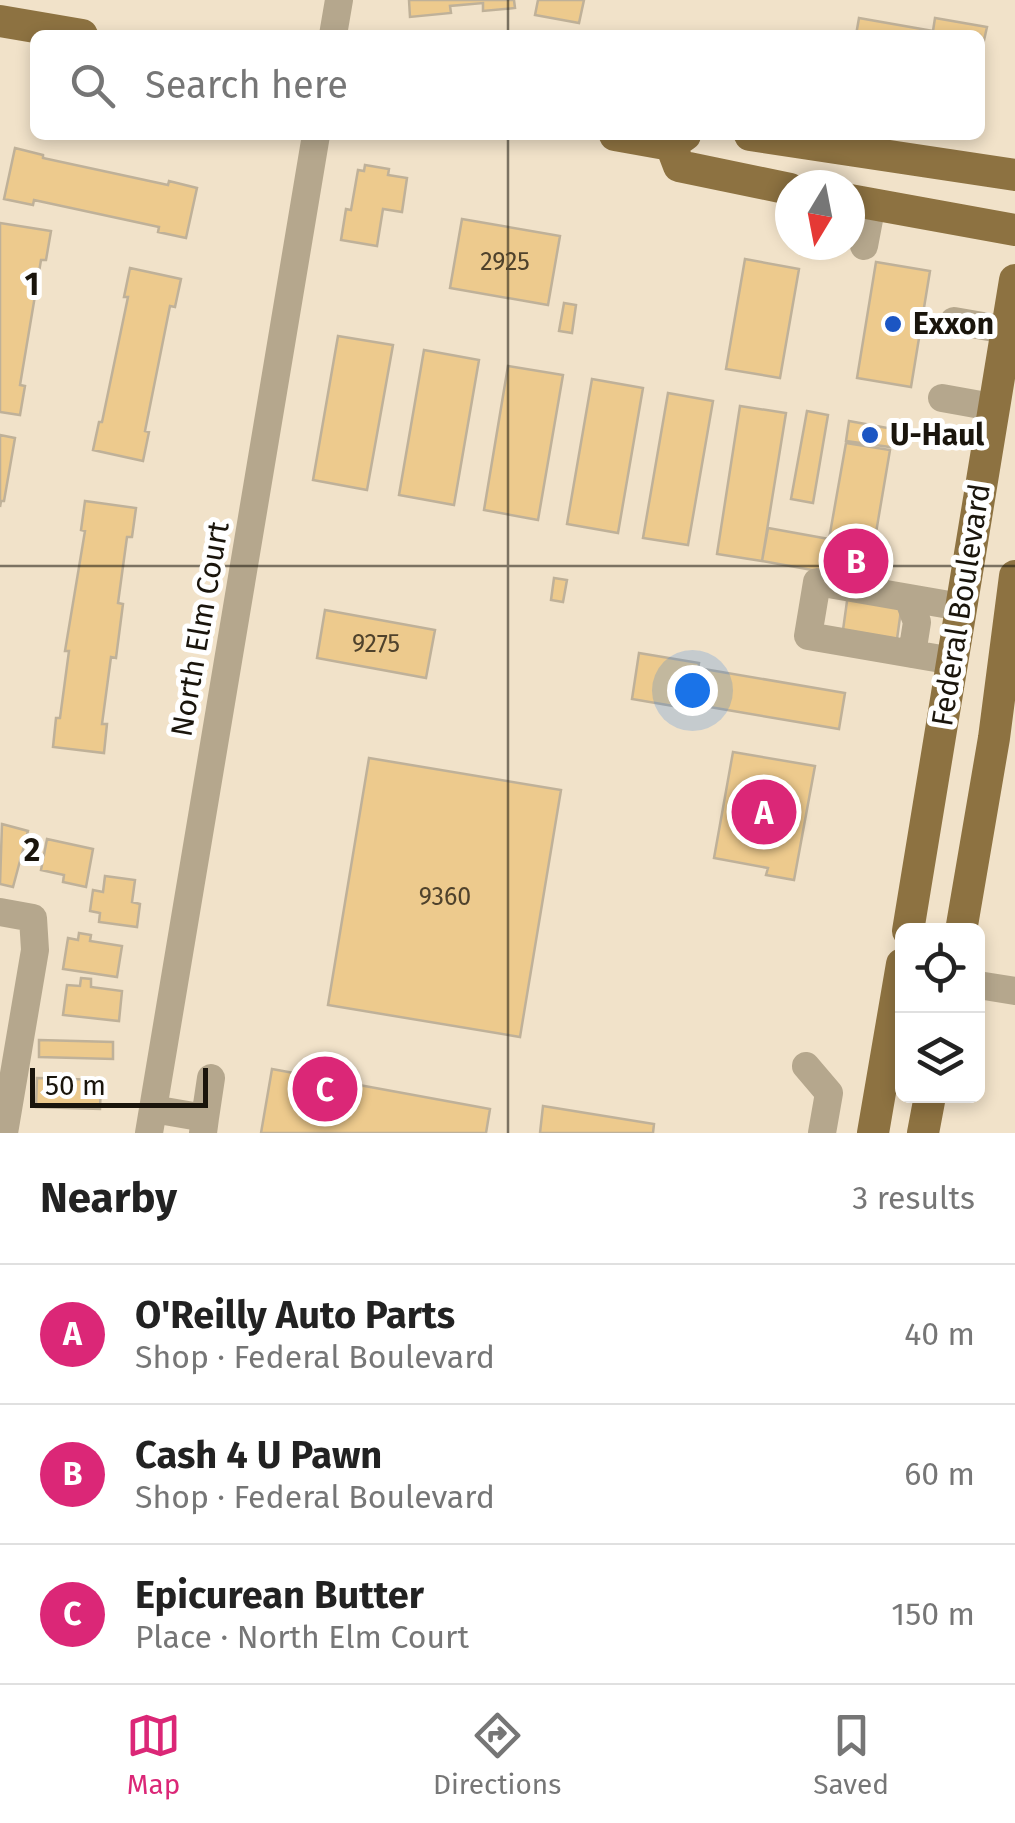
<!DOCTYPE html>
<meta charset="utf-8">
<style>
:root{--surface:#fff;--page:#f2f2f2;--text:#222;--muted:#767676;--line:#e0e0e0;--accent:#db2777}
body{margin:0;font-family:"Fira Sans",sans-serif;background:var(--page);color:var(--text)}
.controls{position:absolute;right:30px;bottom:30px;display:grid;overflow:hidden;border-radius:15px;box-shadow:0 5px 15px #0003}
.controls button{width:90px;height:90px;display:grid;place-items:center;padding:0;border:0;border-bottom:2px solid var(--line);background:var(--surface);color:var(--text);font:50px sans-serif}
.compass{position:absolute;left:775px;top:170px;width:90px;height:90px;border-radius:50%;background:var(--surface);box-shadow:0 5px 15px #0003;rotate:190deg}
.scale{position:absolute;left:30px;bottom:25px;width:178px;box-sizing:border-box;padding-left:10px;border:5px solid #1a150c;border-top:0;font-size:28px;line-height:35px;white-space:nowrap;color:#1a150c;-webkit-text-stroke:8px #fff;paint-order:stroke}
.you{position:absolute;left:692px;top:690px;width:35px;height:35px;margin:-25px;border:8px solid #fff;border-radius:50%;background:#1a73e8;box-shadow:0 0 0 15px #1a73e833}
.badge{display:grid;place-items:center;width:65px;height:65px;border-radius:50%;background:var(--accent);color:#fff;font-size:32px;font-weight:700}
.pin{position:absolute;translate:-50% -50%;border:5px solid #fff;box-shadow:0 2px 10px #0006}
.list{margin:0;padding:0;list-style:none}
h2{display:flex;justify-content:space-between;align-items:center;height:130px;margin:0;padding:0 40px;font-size:42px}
h2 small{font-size:32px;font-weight:400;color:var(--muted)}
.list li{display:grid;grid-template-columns:65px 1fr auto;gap:30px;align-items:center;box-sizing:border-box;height:140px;padding:0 40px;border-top:2px solid var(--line)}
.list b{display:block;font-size:38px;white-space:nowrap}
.list p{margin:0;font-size:32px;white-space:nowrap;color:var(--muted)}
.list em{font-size:32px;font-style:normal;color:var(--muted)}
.icon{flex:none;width:55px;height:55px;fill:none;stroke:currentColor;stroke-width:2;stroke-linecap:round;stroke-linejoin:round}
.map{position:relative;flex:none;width:1015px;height:1133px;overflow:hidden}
.search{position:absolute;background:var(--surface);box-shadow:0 5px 15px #0003;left:30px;right:30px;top:30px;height:110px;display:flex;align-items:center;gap:25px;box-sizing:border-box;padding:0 35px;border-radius:15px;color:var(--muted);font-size:38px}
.sheet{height:550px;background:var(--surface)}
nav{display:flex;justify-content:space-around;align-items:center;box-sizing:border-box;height:140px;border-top:2px solid var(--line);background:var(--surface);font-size:28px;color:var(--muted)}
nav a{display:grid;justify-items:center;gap:5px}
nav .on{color:var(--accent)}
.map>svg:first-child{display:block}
.building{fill:#edca8d;stroke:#bfb199;stroke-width:2.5}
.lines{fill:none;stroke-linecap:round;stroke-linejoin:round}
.minor{stroke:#b5a78d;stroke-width:28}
.major{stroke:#8d7241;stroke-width:32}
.grid{fill:none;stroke:#1a150c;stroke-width:2.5;stroke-opacity:0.55}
.poi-dot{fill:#1c56c3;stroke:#fff;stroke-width:4}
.labels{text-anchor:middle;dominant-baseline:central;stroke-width:10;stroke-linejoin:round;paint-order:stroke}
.number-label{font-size:25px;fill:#4f422c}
.poi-label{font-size:30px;font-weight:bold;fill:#1a150c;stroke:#fff;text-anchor:start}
.street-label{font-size:30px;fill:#1a150c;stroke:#fff}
.grid-label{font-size:32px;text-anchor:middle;font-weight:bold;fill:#1a150c;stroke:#fff;stroke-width:10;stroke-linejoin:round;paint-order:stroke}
</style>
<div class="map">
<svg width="1015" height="1133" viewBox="0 0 1015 1133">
<rect width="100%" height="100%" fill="#f1e2c9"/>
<!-- building -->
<path class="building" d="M409,0h105l1,8 -32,3v-8l-33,3 1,7 -41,4z
M538,0h46l-5,23 -44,-8z
M859,18l74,13 2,-13 52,9 -7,31v-23h-124z
M15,148l28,7v3l125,27 1,-4 28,7 -11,50 -28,-6 1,-5 -125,-27 -1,5 -29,-6z
M365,165l24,4 -1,6 19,3 -5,34 -19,-3 -6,37 -36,-6 5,-31 5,1 7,-40 6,1z
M462,219l98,17 -12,69 -98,-17z
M0,223l51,8 -5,29h-5l-21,125 5,1 -5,29 -20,-3z
M745,259l54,10 -19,109 -54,-9z
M876,262l54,9 -19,116 -54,-9z
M130,268l51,11 -6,28 -5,-1 -25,125 4,1 -6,29 -50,-11 6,-28h3l26,-125h-4z
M564,303l12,2 -4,28 -13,-2z
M338,336l55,9 -26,145 -54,-10z
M424,350l55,10 -25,145 -55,-10z
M508,366l55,9 -25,145 -54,-10z
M592,379l51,9 -25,145 -51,-9z
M668,393l45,8 -25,144 -45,-7z
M740,406l46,7 -24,148 -45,-7z
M807,411l21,4 -15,88 -22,-4z
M849,421l44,8 -3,18 -44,-6z
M0,435l15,3 -11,63h-3l-1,6z
M846,443l44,7 -22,130 -106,-19 6,-33 61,11z
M85,501l51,7 -4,29h-5l-9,66 5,1 -7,54 -5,-1 -9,67h5l-3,29 -51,-6 3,-29h4l9,-67h-4l20,-120 -4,-1z
M554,578l13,2 -4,22 -12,-2z
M848,594l54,9 -5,36 -54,-9z
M325,610l110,20 -9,48 -109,-20z
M639,653l60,10 -1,5 147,25 -6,36 -147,-25 -1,5 -59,-10z
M733,752l82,14 -21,114 -28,-5 2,-7 -54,-10z
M369,758l192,32 -41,247 -192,-32z
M2,824l26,7 -15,56 -13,-3z
M47,839l46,10 -7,38 -23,-5 1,-7 -23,-5z
M105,876l30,4 -3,22 8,2 -3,23 -38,-5 1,-9 -10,-2 3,-21 10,2z
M79,933l12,2 -1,6 32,5 -5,31 -54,-8 5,-31 10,2z
M81,978l10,1v8l31,4 -3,30 -56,-6 4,-30 13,1z
M39,1040l74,2v17l-74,-2z
M272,1069l218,40 -4,24h-225z
M37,1078l64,2 -1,29 -64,-2z
M543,1106l111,18 -1,9h-113z"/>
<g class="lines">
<!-- minor -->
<path class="minor" d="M333,35l6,-35
M864,246l8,-42
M954,321l52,9
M942,398l50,9
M908,598l9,24 -5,32
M953,661l-145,-25 9,-54 144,25
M0,912l33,6 2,32 -31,183
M978,985l37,6
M806,1066l23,27 -7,40
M153,1109l52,9 -2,15
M205,1118l6,-40
M149,1133l167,-998"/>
<!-- major -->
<path class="major" d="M0,21l82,14
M615,135l56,10 14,-10
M750,135l265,40
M671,145l8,21 111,23
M850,200l165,30
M908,931l107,-651
M961,931l33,-193 21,-162
M873,1133l29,-169
M923,1133l7,-37"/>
</g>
<!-- grid -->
<path class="grid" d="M508,0v35M508,135v998M0,566h1015"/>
<!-- markers -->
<g class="poi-dot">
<circle cx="893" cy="324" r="10"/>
<circle cx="870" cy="435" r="10"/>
</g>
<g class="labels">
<!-- number labels -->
<g class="number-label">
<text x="505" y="262">2925</text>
<text x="376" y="644">9275</text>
<text x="445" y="897">9360</text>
</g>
<!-- poi labels -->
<g class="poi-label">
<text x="913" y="324">Exxon</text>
<text x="890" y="435">U-Haul</text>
</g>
<!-- street labels -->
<g class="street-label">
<text transform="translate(961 605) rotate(-81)">Federal Boulevard</text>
<text transform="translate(200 629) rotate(-80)">North Elm Court</text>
</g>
</g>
<g class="grid-label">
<text x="32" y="295">1</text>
<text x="32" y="861">2</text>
</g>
</svg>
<div class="controls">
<button><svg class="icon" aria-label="locate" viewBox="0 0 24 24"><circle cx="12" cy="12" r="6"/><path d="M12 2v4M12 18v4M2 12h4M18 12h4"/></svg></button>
<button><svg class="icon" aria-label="layers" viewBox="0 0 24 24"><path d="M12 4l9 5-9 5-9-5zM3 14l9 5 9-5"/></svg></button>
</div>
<svg class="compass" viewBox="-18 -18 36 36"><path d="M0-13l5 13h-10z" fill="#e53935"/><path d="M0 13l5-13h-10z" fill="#767676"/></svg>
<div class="scale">50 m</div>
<div class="you"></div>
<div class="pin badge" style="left:764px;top:812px">A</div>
<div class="pin badge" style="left:856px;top:561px">B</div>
<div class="pin badge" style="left:325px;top:1089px">C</div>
<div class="search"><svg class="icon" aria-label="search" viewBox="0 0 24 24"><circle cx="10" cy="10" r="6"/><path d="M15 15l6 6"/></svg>Search here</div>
</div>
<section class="sheet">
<h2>Nearby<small>3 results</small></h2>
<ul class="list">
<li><span class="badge">A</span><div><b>O'Reilly Auto Parts</b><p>Shop · Federal Boulevard</p></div><em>40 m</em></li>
<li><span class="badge">B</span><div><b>Cash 4 U Pawn</b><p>Shop · Federal Boulevard</p></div><em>60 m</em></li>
<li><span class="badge">C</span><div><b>Epicurean Butter</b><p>Place · North Elm Court</p></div><em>150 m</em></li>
</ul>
</section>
<nav>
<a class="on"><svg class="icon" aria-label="map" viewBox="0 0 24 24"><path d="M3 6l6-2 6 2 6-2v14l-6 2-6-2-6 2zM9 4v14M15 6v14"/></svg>Map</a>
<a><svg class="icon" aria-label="directions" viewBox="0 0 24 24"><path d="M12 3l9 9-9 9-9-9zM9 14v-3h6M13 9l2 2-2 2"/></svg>Directions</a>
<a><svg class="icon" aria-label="saved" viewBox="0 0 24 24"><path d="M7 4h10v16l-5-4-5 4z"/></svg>Saved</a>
</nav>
